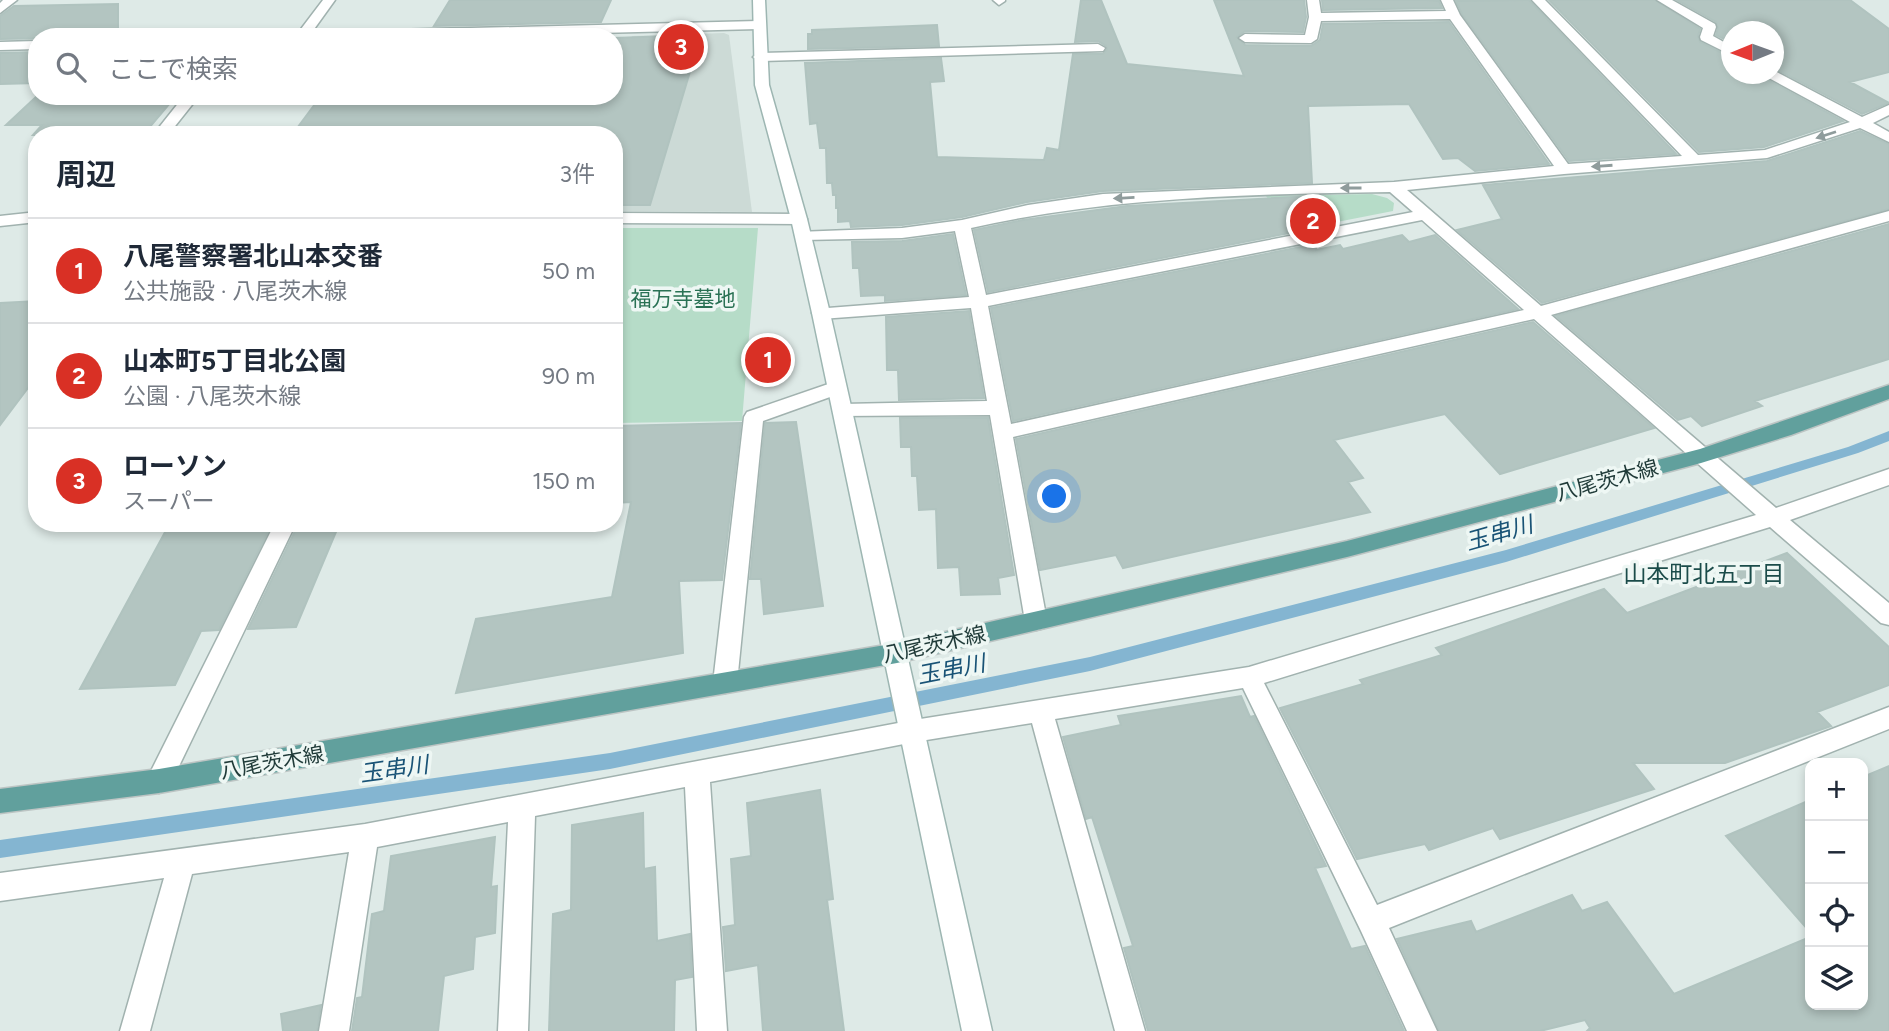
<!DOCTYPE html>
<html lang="ja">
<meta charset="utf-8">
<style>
:root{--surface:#fff;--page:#f2f2f3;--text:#1f2937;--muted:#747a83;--line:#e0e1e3;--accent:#d93025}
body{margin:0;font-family:Figtree,"Noto Sans JP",sans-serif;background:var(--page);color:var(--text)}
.controls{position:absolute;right:21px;bottom:21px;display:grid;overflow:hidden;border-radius:14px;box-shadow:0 4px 10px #0003}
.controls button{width:63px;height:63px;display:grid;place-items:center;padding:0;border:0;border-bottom:2px solid var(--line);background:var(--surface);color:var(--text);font:35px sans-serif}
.compass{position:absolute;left:1721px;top:21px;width:63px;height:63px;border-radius:50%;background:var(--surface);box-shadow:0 4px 10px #0003;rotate:269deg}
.you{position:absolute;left:1055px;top:497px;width:24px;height:24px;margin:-18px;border:5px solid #fff;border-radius:50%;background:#1a73e8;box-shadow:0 0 0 10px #1a73e833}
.badge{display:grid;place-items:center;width:46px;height:46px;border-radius:50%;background:var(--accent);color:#fff;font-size:23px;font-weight:700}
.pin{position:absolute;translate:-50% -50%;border:4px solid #fff;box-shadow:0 2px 7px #0006}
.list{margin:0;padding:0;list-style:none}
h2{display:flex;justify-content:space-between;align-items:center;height:91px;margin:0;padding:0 28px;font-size:30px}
h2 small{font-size:23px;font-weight:400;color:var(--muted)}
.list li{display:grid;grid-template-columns:46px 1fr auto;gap:21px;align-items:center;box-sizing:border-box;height:105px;padding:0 28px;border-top:2px solid var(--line)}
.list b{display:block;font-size:26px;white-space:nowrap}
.list p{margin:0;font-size:23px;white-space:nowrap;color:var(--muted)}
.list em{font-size:23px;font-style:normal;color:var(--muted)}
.icon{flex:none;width:38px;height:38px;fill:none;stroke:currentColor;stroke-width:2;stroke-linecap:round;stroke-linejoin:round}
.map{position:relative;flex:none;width:1889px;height:1031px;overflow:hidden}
.search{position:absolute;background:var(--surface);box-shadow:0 4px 10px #0003;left:28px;top:28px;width:595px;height:77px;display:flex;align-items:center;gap:18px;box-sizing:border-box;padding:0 24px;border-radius:28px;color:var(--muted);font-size:26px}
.panel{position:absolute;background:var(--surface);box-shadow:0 4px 10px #0003;left:28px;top:126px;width:595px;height:406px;border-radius:28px}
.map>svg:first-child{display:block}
.built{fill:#ccdad6}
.green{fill:#b6dcc8}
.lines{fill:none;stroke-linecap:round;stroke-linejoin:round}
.stream{fill:#84b5d1;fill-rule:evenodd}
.building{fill:#b3c5c1;stroke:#b0c3bf;stroke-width:2}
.street-casing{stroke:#a1b2af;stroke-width:3}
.secondary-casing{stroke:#9db6b2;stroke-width:3}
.primary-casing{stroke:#bcc4c3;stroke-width:3}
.street{fill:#fff;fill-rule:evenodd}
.secondary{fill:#fff;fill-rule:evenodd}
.primary{fill:#61a09d;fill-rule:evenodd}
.oneway{fill:#8f9c9c}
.labels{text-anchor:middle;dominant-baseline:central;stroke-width:7;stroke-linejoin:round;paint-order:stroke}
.park-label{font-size:21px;fill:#297154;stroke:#eef7f4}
.street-label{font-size:21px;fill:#1f3a38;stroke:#eef7f4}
.water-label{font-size:23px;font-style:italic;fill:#195376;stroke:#eef7f4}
.neighbourhood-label{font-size:23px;fill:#1b4c4a;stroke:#eef7f4}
</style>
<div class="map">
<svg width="1889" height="1031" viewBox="0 0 1889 1031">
<rect width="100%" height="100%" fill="#deeae7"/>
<!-- built -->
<path class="built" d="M724,33l5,2 23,177 -138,-1v-115l8,-35 10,-25z"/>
<!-- green -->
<path class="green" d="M1372,194l15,4 7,5 -1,8 -102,20 -25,-35z
M614,228h144l-16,193 -128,2z"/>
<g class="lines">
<!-- stream -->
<path class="stream" d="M1889,431v10l-31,12 -352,109 -416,109 -480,98 -610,89v-18l610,-87 480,-96 416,-107 342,-103z"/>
</g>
<!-- building -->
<path class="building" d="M450,0h161l-10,22 -167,4z
M1081,0h20l26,64 117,12 -30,-76h90l2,17 -3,15 -58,-1 -8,6 8,8 66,1 9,-6 3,-16 126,-2 100,142 -74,7 -17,-13 -15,1 -34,-55 -101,2 4,77 -209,8 -76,11 -65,15 -60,8 -51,2 -1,-6 -12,1v-14h-2v-13h-3l-1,-12h-5l-1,-35h-6l-3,-25 -7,1 -5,-61 136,-5 3,23 -14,1 7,75 107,3 3,-12 12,2 14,-96h30l4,-5 -1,-3 -8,-5 -23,1z
M1322,0h105l12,1 3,7 -119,2z
M1526,0h3l147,154 -107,7 -107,-147 -6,-13z
M1549,0h106l45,29 -2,7 2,6 32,16v16h32l2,5 77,42 -79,26 -65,5z
M1677,0h173l39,29v43l-39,10 39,21 -27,11 -88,-46v-36h-42v11l-16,-8 2,-7 -2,-6z
M118,4v33l-118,2v-23l14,-10z
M937,25l2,21 -131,3v-15h4v-4z
M701,35l-51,170h-36v-70h-322l29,-39h293v-58z
M37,52v31l-37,1v-31z
M37,96h139l-33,39h-110l9,-10h-36z
M1860,131l29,13v65l-347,94 -85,-73 45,-11 -19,-34 284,-24z
M1313,196l2,32 -327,64 -14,-62 49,-10 104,-14z
M1889,224v135l-134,42 7,5 -60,20 -11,-10 -13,4 -122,-104z
M953,234l13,61 -81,6v-6l-24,1 -2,-28h-6l-1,-26 50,-1z
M1402,235l7,7 26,-7 83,74 -505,112 -22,-113 325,-64v6l24,-5 3,4z
M37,301v75l-37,49v-122z
M969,311l15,87 -85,2 -1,-30h-11l-1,-53z
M1533,322l121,106 -154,46 -55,-60 -30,7 -81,19 29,38 -15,4 22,30 -247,56 -7,-13 -76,15 -24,-131z
M900,418h88l26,157 -16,3 2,16 -39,1 -2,-28 -21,1 -2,-59 -17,1 -2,-34h-5l-1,-29h-10z
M796,422l27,184 -59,8 -3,-35h-11l15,-156z
M741,423l-19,157 -43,1 4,72 -227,40 20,-74 136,-22 19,-95 -17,1v-77z
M170,523h84l-4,8 19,-1 -50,100 -18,1 -26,54 -95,4z
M338,527l-42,100 -48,2 48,-100z
M1787,553l102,94v38l-72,27 14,14 -106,37h-92l21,26 -154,50 -7,-11 -64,22 -4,-6 -68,15 -77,-151 83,-24 -3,-4 82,-25 -6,-7 168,-59 23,24z
M1241,696l9,21 4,-1 72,150 -11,2 36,81 14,-3 39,85h-256l-24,-83 9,-2 -41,-129 -6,2 -23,-82 58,-12 -3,-9z
M1889,766v265h-302l3,-3 -5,-8 -45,11h-101l-42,-92 74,-18 5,11 96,-37 10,16 25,-9 67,92 136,-57v68h53v-228z
M820,790l13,109 -6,1 17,131h-81l-5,-66 -32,6 -3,-44 12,-2 -4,-66 20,-3 -4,-53z
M1810,800v132l-84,-96z
M643,813l1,56 11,-2 2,74 33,-7 2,43 -17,3 -1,51h-125l4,-117 18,-4 1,-85z
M495,837l-4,50 6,-1 -2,47 -20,4 -2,32 -29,7 -6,55h-86l5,-33 5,-1 10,-83 12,-3 7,-55z
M321,1005l-4,26h-34l-2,-17z"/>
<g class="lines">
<!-- street casing -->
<g class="street-casing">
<path id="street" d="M3,0h14l-17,13v-10z
M323,0h12l-23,32 446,-11 6,4 -6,4 -314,8h-170l6,-4h18z
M993,0h12v1l-6,4z
M1307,0h12l2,13 125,-2 -5,-11h12l7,15 108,149 114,-8 -150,-156h13l153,155 67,-5 85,-28 -83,-45 -1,-3h7v-4l89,47 27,-12v10l-16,8 16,9v10l-29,-14 -93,30 -203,16 -157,16 134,116 348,-95v10l-338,94 225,193 113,-39v16l-99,35 99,83v22l-8,-2 -111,-96 -506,156 113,222 512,-198v22l-500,199 48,103h-30l-46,-100 -118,-243 -188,31 90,312h-30l-83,-308 -118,19 -204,40 17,249h-30l-12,-244 -150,29 -7,215h-30l10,-209 -131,25 -28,184h-30l30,-179 -157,22 -42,157h-30l44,-153 -164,23v-28l365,-49 549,-104 335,-53 507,-152 -222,-196 -521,118 34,184 -3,7 -8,2 -8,-2 -3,-7 -35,-206 -154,1 -3,-5 3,-5 7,-2 144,-3 -16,-93 -150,11 -6,-2 -3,-4 3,-4 154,-12 -14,-66 -53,7 -99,2 -8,-5 2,-3 105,-4 60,-8 66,-15 75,-11 291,-12 160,-16 -104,-147 -129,2 -4,18 -6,4 -66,-1 -6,-4 6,-4 60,1 4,-18zM1390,192l23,20 -427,83 -15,-67c137,-31 279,-34 419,-36zM1422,220l102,90 -513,114 -23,-118z
M1657,0h15l43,24 1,3 -3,9 18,10v9l-30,-15 -1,-3 3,-9z
M37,41v8l-37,1v-8z
M1098,44l7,4 -2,3 -343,10 -7,-4 7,-4z
M184,96h15l-31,39h-15z
M37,212v10l-37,4v-10z
M614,213l185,1 8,5 -8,5 -185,-1z
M837,381l7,1 2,5 -2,5 -81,29 -26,262 -4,7 -8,3 -8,-3 -4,-7 31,-266 3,-5z
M275,523h21l-128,266 -9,4 -9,-4 -4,-8z"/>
</g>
<!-- secondary casing -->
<g class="secondary-casing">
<path id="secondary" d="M753,0h12l4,85 38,134 23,94 162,718h-30l-150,-718 -21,-94 -36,-134z"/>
</g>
<!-- primary casing -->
<g class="primary-casing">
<path id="primary" d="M1889,385v14l-98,36 -90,28 -354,94 -450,106 -738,130 -159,20v-24l159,-20 738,-126 450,-102 353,-92z"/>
</g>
<!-- street -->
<use href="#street" class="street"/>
<!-- secondary -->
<use href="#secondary" class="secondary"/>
<!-- primary -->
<use href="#primary" class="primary"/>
</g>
<!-- one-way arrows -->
<defs><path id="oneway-solid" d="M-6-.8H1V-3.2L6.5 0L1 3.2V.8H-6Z" transform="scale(1.75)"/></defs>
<g class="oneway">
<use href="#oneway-solid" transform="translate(1826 135) rotate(162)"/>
<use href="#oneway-solid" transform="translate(1602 166) rotate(176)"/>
<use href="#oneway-solid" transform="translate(1351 188) rotate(180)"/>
<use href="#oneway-solid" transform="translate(1124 198) rotate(177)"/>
</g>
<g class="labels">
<!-- park labels -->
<g class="park-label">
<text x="683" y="298">福万寺墓地</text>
</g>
<!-- street labels -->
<g class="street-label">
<text transform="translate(1607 480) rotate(-15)">八尾茨木線</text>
<text transform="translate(934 644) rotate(-12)">八尾茨木線</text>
<text transform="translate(272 762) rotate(-10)">八尾茨木線</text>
</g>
<!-- water labels -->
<g class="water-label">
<text transform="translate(1499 533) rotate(-16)">玉串川</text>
<text transform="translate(951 669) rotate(-11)">玉串川</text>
<text transform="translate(394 769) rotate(-8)">玉串川</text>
</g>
<!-- neighbourhood labels -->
<g class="neighbourhood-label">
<text x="1704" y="574">山本町北五丁目</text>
</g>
</g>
</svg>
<div class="controls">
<button>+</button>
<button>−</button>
<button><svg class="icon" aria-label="locate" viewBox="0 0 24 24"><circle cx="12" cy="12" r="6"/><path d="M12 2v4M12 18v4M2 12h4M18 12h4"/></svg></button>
<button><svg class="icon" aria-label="layers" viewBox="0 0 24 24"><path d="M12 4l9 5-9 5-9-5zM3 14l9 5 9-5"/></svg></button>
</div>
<svg class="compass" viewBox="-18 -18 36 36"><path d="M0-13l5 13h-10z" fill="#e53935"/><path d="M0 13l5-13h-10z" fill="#747a83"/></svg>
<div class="you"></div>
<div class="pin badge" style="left:768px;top:360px">1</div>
<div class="pin badge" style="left:1313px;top:221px">2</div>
<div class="pin badge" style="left:681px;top:47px">3</div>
<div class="search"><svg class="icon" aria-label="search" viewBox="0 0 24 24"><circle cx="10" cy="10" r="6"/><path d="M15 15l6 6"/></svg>ここで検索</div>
<section class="panel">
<h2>周辺<small>3件</small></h2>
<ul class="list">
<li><span class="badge">1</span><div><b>八尾警察署北山本交番</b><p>公共施設 · 八尾茨木線</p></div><em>50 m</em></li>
<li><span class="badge">2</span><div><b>山本町5丁目北公園</b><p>公園 · 八尾茨木線</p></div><em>90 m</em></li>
<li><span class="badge">3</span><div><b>ローソン</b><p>スーパー</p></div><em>150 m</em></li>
</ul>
</section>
</div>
